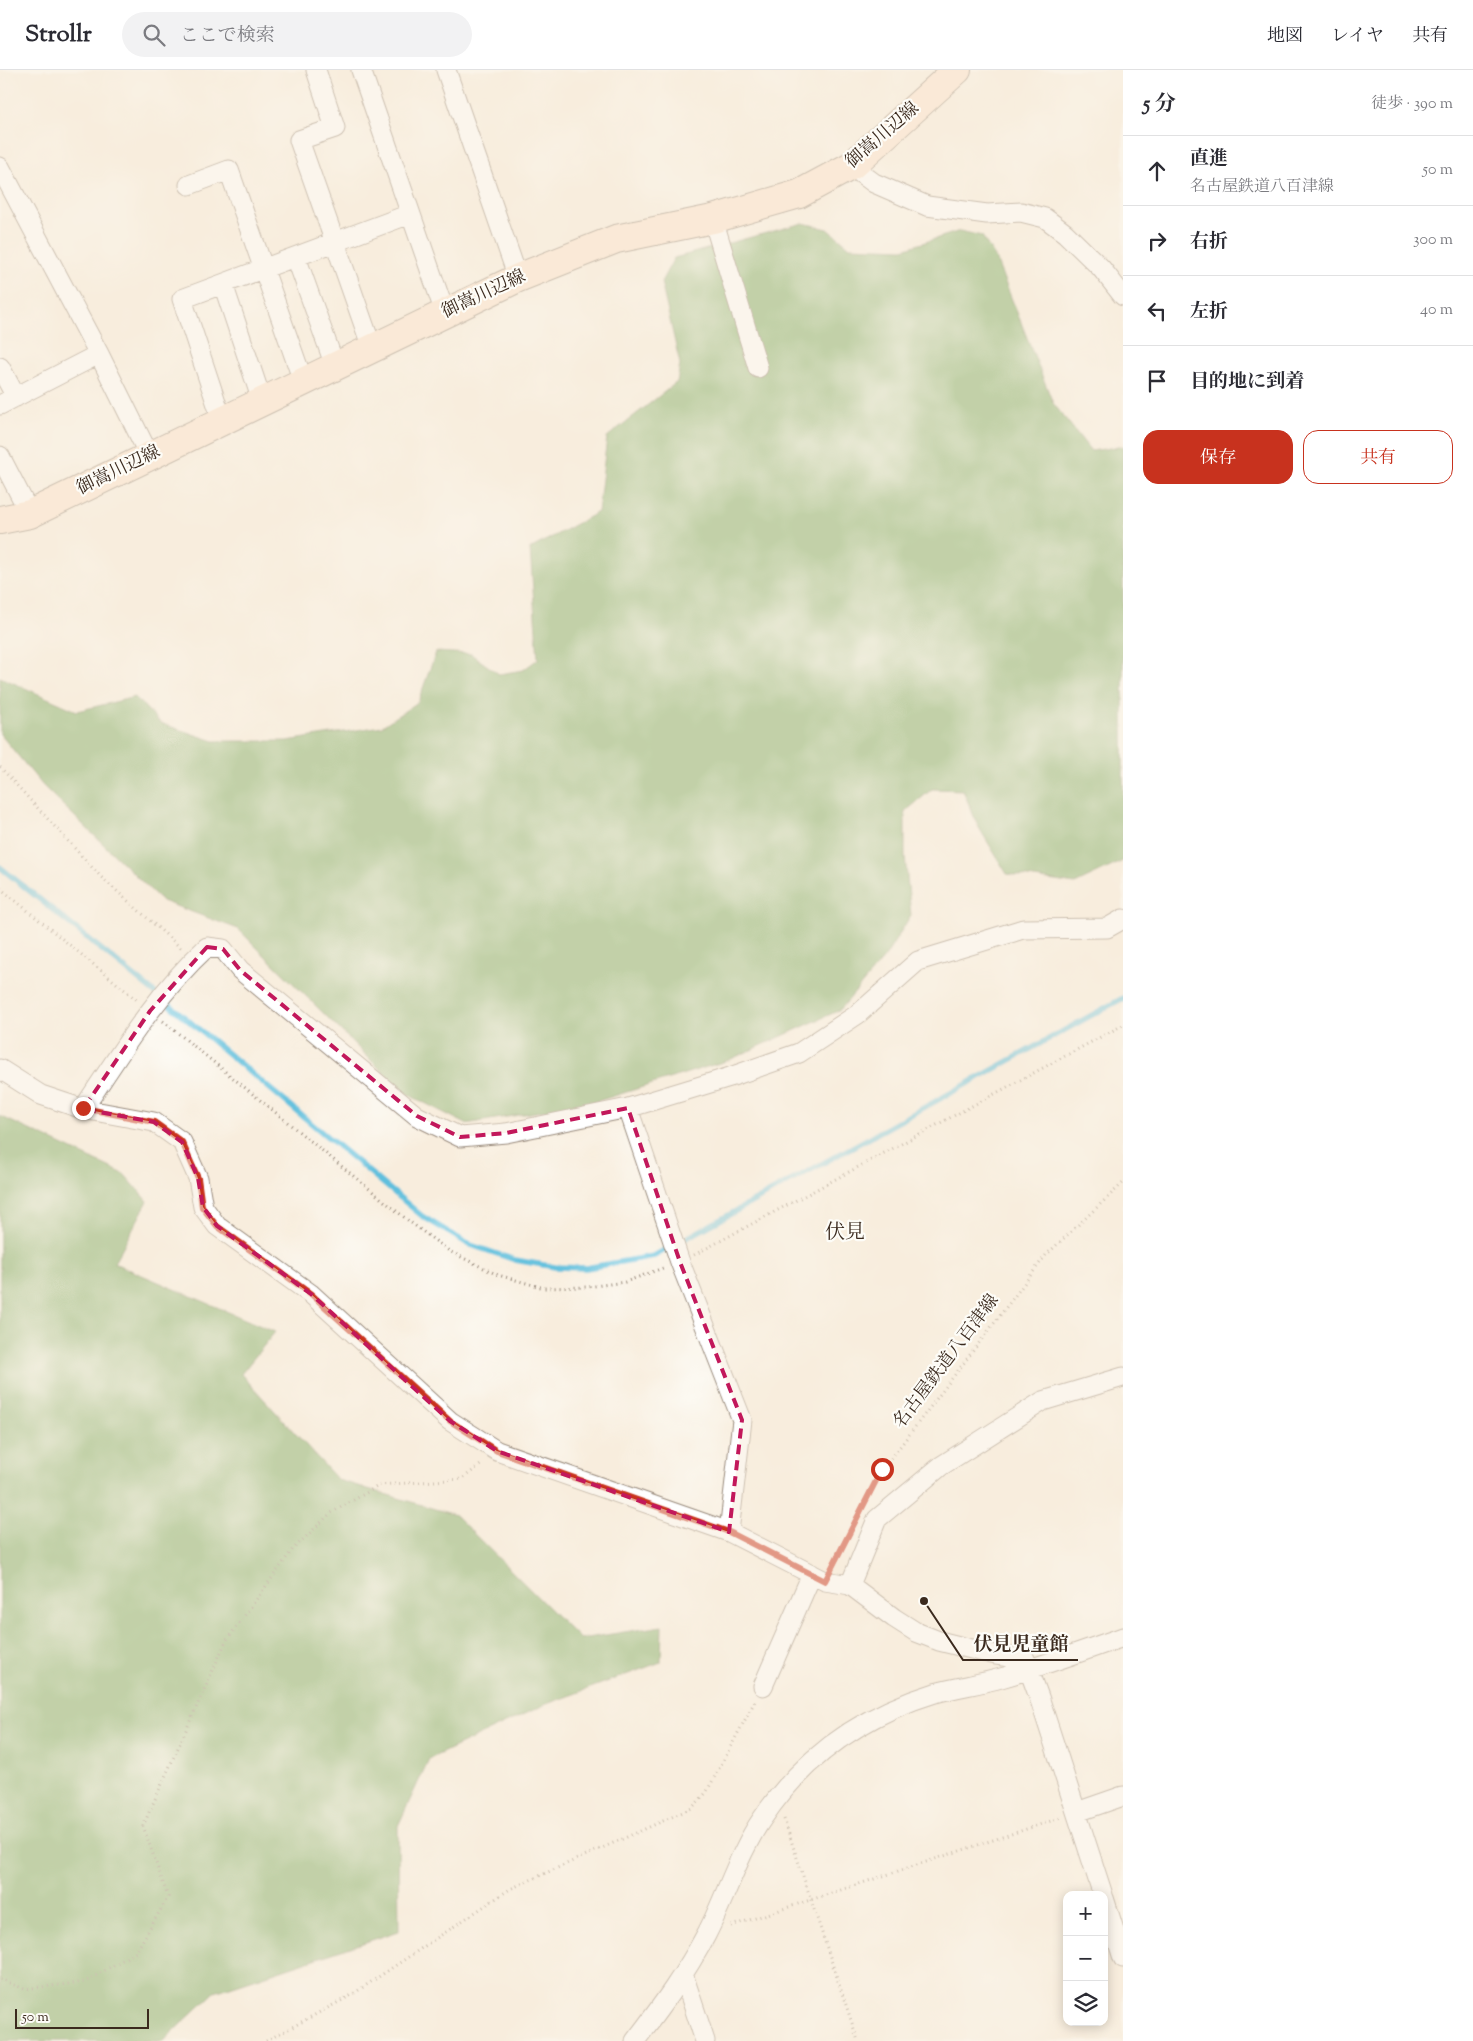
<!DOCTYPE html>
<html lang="ja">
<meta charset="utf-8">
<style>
:root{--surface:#fff;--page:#f2f2f3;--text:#2b2b33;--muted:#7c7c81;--line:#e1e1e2;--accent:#c8321e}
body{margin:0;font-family:"Sorts Mill Goudy","Noto Serif JP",serif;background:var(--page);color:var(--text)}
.controls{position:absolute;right:15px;bottom:15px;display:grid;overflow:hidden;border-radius:10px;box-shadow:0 2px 12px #0003}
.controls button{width:45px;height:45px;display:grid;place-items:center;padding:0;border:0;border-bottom:1px solid var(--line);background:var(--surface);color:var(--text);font:25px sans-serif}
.scale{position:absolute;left:15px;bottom:12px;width:134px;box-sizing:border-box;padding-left:5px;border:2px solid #3b2a1e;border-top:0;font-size:14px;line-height:18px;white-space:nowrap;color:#3b2a1e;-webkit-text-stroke:4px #fdfcf7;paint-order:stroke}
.stop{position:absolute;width:15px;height:15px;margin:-11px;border:4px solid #c8321e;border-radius:50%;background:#fff}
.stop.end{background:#c8321e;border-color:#fff;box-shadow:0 1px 5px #0008}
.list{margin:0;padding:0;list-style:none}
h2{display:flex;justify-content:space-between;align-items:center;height:65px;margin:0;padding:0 20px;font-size:21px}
h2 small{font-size:16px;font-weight:400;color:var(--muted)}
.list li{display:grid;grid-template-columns:32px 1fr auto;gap:15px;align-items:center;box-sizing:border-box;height:70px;padding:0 20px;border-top:1px solid var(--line)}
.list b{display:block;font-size:19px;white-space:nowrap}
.list p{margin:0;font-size:16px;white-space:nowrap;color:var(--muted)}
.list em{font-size:16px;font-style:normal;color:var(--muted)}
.actions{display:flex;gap:10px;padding:15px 20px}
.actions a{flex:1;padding:11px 0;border:1px solid var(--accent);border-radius:15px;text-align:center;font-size:18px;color:var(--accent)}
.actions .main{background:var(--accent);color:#fff}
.icon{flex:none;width:28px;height:28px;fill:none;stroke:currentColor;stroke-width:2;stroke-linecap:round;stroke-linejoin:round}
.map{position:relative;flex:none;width:1123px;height:1971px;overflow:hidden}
header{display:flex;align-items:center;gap:30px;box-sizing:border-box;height:70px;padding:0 25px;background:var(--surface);border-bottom:1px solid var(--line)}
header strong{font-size:24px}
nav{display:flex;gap:28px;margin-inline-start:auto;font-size:18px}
.search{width:350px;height:45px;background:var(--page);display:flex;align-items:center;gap:12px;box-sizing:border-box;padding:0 18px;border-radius:28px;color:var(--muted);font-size:19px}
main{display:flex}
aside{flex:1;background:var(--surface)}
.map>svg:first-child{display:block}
.forest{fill:#80ae67;stroke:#5e6c42}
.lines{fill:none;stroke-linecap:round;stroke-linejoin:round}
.stream{stroke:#5fbfdd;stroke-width:5.5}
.minor-casing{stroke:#9a8c7e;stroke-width:21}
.secondary-casing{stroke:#9a8c7e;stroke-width:30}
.path{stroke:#9a8c7e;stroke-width:3;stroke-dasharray:1 4;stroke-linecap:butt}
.minor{stroke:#fff;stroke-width:19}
.secondary{stroke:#fde5d0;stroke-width:28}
.route{stroke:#c8321e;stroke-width:6}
.marked{fill:none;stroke:#c2185b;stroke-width:4;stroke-dasharray:10 6;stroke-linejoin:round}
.labels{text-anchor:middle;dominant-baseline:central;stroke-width:4.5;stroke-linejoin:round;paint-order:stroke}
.street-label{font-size:18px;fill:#3b2a1e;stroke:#fdfcf7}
.quarter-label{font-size:20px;fill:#3b2a1e;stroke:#fdfcf7}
.leader{fill:none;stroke:#3b2a1e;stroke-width:2}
.callout-dot{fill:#3b2a1e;stroke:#fdfcf7;stroke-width:2}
.callout-label{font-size:19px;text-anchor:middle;font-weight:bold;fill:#3b2a1e;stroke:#fdfcf7;stroke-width:4.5;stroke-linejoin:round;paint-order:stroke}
</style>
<header>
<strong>Strollr</strong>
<div class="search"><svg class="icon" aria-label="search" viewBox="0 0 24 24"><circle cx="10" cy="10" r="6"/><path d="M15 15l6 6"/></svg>ここで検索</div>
<nav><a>地図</a><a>レイヤ</a><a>共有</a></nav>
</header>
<main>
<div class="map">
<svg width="1123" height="1971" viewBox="0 0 1123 1971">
<rect width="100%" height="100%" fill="#fdfcf7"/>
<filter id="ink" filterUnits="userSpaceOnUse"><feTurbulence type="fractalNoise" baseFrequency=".02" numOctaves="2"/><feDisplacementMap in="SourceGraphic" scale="10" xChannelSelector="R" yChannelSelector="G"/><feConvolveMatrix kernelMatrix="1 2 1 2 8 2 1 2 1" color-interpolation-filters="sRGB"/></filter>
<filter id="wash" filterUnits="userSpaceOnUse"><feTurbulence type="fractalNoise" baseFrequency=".0096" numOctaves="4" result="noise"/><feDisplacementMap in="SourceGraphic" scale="20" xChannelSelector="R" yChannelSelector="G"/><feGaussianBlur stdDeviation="1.12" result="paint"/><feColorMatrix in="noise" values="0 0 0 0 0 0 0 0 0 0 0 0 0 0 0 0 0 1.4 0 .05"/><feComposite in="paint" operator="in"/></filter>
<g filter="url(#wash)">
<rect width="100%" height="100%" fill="#f8eddd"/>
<!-- forest -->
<path class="forest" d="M803,153l25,6 22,18 53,2 57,-18 22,5 13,21 58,146 38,48 32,-5v415l-48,23 -68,-10 -29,-48 -15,-36 -31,-1 -27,23v45l6,58 -26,42 -45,53 -111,50 -134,42 -129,22 -63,-32 -165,-163 -76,-28 -119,-115 -43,-52v-57l77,34 58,-14 25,26 54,18h73l95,-15 36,-24 18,-50 35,2 28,20 24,-4 15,-11 -8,-110 68,-37 9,-75 70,-55 3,-18 -19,-82 13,-24z
M0,1046l124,58 24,27 -34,62 161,69 -34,42 97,106 117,35 125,124 82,-13 -1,36 -117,43 -115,54 -31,67 1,105 -184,61 -52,49h-163z"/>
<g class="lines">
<!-- stream -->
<path class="stream" d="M0,797l177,144 245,205 46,28 47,16 40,7 31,1 68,-12 469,-258"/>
</g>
</g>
<g filter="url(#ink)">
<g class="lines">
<!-- minor casing -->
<g class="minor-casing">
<path id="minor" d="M316,0l19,58 -36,12 73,208
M361,0l84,243
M446,0l72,208
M851,96l23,17 53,23 60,8 34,-2 24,6 20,15 36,35 22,28
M0,97l99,187 50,101
M189,115l40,-15 74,211
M713,149l45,149
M296,187l39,109
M223,214l39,117
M0,297l16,30
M0,335l99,-51
M222,350l-40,-121 228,-85
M0,386l30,58
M0,999l41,26 42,14 71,13 28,20 16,36 5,29 14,19 94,68 139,127 47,30 232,81 96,49 25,4 44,33 22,14 23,9 57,14 29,4 14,38 64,198
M628,1038l52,154 62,158 -13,112
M83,1039c38,-57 74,-116 124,-162l16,2 17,21 177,146 43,21 46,-4 122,-25 102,-31 69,-24 59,-39 60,-53 105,-32 84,-1 16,-9
M850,1515l27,-66 64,-53 102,-65 80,-24
M763,1616l49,-112
M1077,1742l46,-16
M1104,1828l19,60
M683,1904l22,67
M635,1971c26,-34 51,-68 71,-106 19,-36 33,-83 56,-116 42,-63 101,-104 173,-126 22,-6 45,-9 66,-15 41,-12 82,-27 122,-41"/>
</g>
<!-- secondary casing -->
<g class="secondary-casing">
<path id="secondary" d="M0,450l30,-6 488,-236 98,-39 97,-20 86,-25 52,-28 106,-96"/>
</g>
<!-- path -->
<path class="path" d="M0,697l101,110 81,72
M0,818l137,112
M163,951l247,201 39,29 49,24 46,13 43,-1 38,-5 38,-14
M694,1185l429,-230
M863,1436l20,-37 163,-214 77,-72
M834,1494l16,-32
M784,1749l74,222
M731,1856l329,-108
M0,1909l24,10 61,-7 51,-30 32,-55 -25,-71 83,-185 67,-92 38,-36 49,-28 82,-6 21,-16
M266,1971l84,-45 160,-107 182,-81 14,-15 49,-92"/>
<!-- minor -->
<use href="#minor" class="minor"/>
<!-- secondary -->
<use href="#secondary" class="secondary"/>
</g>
</g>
<g class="lines" filter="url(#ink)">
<!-- route -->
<path class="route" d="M83,1038l71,14 28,20 16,36 4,29 15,19 94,68 139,127 47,30 232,81 96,49 57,-112"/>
</g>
<!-- marked area -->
<path d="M0 0H1123V1971H0ZM207,877l16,2 17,21 177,146 43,21 46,-4 122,-25 52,154 62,158 -13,112 -232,-81 -47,-30 -139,-127 -94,-68 -14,-19 -5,-29 -16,-36 -28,-20 -71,-13 67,-98z" fill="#f8eddd" fill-opacity=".55" fill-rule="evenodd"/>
<path class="marked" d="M207,877l16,2 17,21 177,146 43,21 46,-4 122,-25 52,154 62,158 -13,112 -232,-81 -47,-30 -139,-127 -94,-68 -14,-19 -5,-29 -16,-36 -28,-20 -71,-13 67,-98z"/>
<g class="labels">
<!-- street labels -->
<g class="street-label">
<text transform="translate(883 66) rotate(-41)">御嵩川辺線</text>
<text transform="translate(484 225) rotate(-25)">御嵩川辺線</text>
<text transform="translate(119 401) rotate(-26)">御嵩川辺線</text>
<text transform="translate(947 1292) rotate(-53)">名古屋鉄道八百津線</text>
</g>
<!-- quarter labels -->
<g class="quarter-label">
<text x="845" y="1163">伏見</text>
</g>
</g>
<!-- callouts -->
<path class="leader" d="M924 1531L963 1590H1078"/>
<circle class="callout-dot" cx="924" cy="1531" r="5"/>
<g class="callout-label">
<text x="1021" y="1580">伏見児童館</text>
</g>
</svg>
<div class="controls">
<button>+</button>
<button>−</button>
<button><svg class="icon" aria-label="layers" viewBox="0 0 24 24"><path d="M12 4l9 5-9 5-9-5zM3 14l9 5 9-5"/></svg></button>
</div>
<div class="scale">50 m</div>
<div class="stop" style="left:882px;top:1399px"></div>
<div class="stop end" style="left:83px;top:1038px"></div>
</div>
<aside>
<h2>5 分<small>徒歩 · 390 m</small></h2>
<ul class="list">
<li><svg class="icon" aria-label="ahead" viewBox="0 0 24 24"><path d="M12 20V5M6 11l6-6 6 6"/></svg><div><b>直進</b><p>名古屋鉄道八百津線</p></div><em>50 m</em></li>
<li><svg class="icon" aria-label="right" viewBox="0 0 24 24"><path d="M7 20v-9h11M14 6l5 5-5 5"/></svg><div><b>右折</b></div><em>300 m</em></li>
<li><svg class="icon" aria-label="left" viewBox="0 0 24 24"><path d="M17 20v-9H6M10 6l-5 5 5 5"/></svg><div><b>左折</b></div><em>40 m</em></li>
<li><svg class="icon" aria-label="arrive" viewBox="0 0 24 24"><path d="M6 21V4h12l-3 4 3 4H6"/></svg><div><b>目的地に到着</b></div></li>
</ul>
<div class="actions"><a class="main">保存</a><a>共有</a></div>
</aside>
</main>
